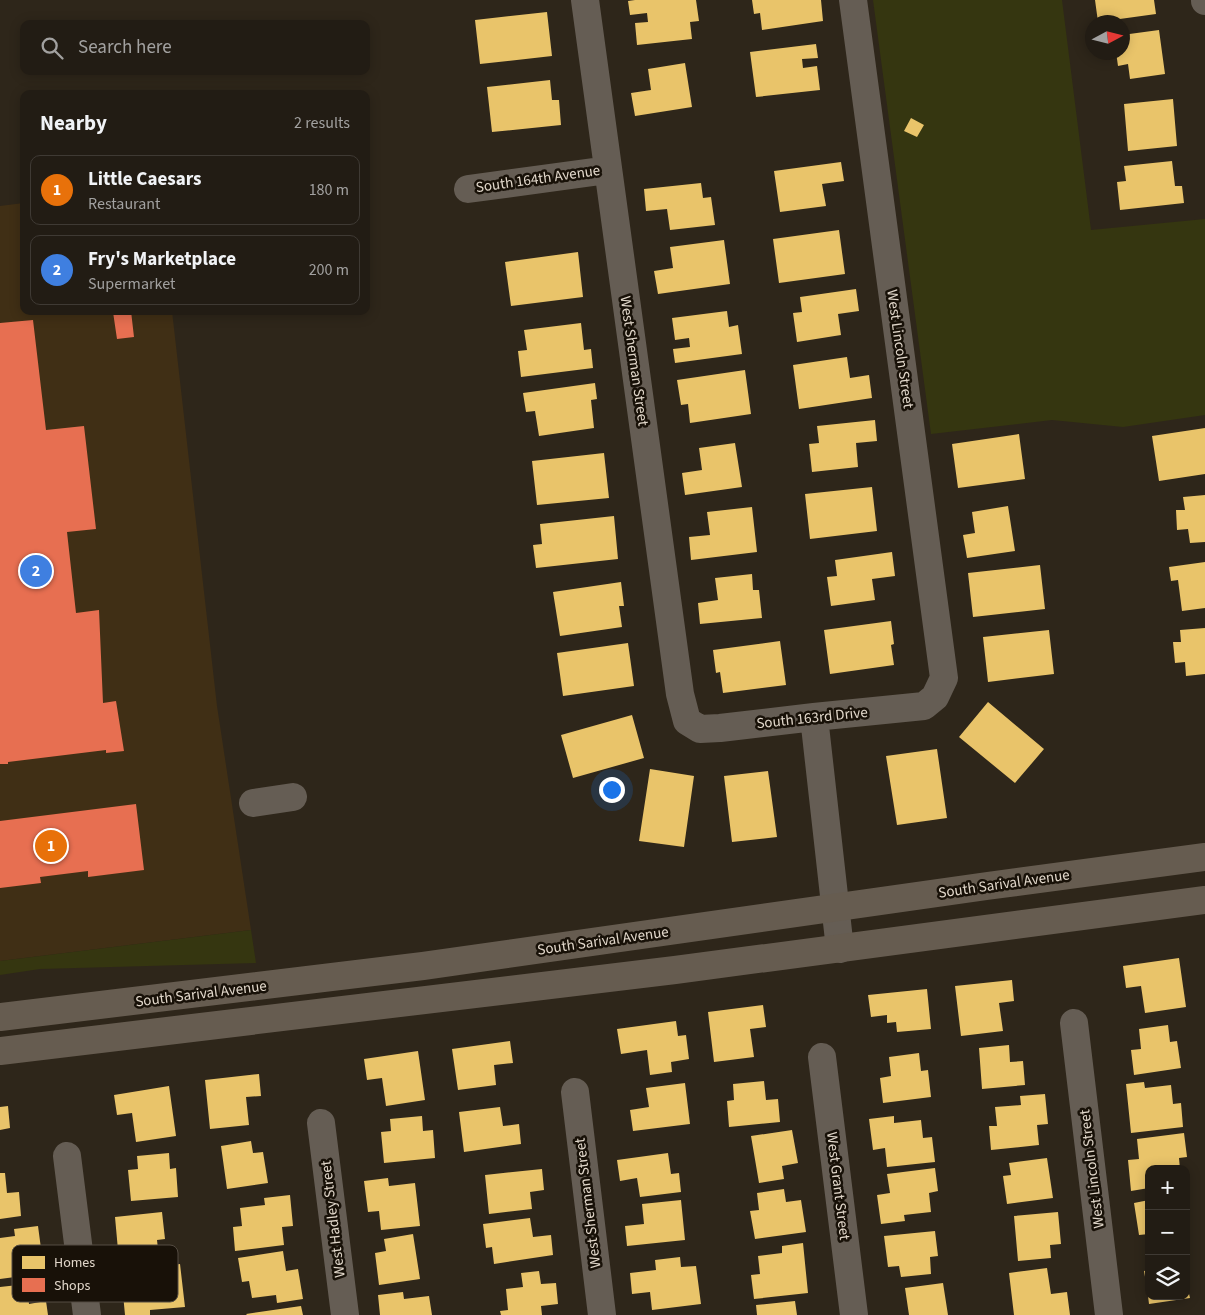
<!DOCTYPE html>
<meta charset="utf-8">
<style>
:root{--surface:#221c14;--page:#2e2922;--text:#f1f3f6;--muted:#a2a1a0;--line:#3f3a34;--accent:#a2998c}
body{margin:0;font-family:"Source Sans 3",sans-serif;background:var(--page);color:var(--text)}
.controls{position:absolute;right:15px;bottom:15px;display:grid;overflow:hidden;border-radius:10px;box-shadow:0 2px 12px #0003}
.controls button{width:45px;height:45px;display:grid;place-items:center;padding:0;border:0;border-bottom:1px solid var(--line);background:var(--surface);color:var(--text);font:25px sans-serif}
.compass{position:absolute;left:1085px;top:15px;width:45px;height:45px;border-radius:50%;background:var(--surface);box-shadow:0 2px 12px #0003;rotate:83deg}
.you{position:absolute;left:611px;top:789px;width:18px;height:18px;margin:-12px;border:4px solid #fff;border-radius:50%;background:#1a73e8;box-shadow:0 0 0 8px #1a73e833}
.badge{display:grid;place-items:center;width:32px;height:32px;border-radius:50%;background:var(--accent);color:#fff;font-size:16px;font-weight:700}
.pin{position:absolute;translate:-50% -50%;border:2px solid #fff;box-shadow:0 1px 5px #0006}
.list{margin:0;padding:0;list-style:none}
h2{display:flex;justify-content:space-between;align-items:center;height:65px;margin:0;padding:0 20px;font-size:21px}
h2 small{font-size:16px;font-weight:400;color:var(--muted)}
.list li{display:grid;grid-template-columns:32px 1fr auto;gap:15px;align-items:center;box-sizing:border-box;height:70px;margin:0 10px 10px;padding:0 10px;border:1px solid var(--line);border-radius:10px}
.list b{display:block;font-size:19px;white-space:nowrap}
.list p{margin:0;font-size:16px;white-space:nowrap;color:var(--muted)}
.list em{font-size:16px;font-style:normal;color:var(--muted)}
.icon{flex:none;width:28px;height:28px;fill:none;stroke:currentColor;stroke-width:2;stroke-linecap:round;stroke-linejoin:round}
.map{position:relative;flex:none;width:1205px;height:1315px;overflow:hidden}
.search{position:absolute;background:var(--surface);box-shadow:0 2px 12px #0003;left:20px;top:20px;width:350px;height:55px;display:flex;align-items:center;gap:12px;box-sizing:border-box;padding:0 18px;border-radius:10px;color:var(--muted);font-size:19px}
.panel{position:absolute;background:var(--surface);box-shadow:0 2px 12px #0003;left:20px;top:90px;width:350px;height:225px;border-radius:10px}
.map>svg:first-child{display:block}
.built{fill:#402f15}
.green{fill:#353610}
.homes{fill:#e9c46a}
.shops{fill:#e76f51}
.lines{fill:none;stroke-linecap:round;stroke-linejoin:round}
.minor{stroke:#655d54;stroke-width:28}
.major{stroke:#665c50;stroke-width:28}
.labels{text-anchor:middle;dominant-baseline:central;stroke-width:5;stroke-linejoin:round;paint-order:stroke}
.street-label{font-size:15px;fill:#e1d7ca;stroke:#181108}
.key{fill:#181108;stroke:#544c42;stroke-width:1}
.key-label{font-size:14px;fill:#e1d7ca}
</style>
<div class="map">
<svg width="1205" height="1315" viewBox="0 0 1205 1315">
<rect width="100%" height="100%" fill="#2e261a"/>
<!-- built -->
<path class="built" d="M24,203v108h148l45,395 34,224 -251,31v-755z"/>
<!-- green -->
<path class="green" d="M873,0h189l29,230 114,-11v196l-82,12 -71,-7 -121,14z
M251,930l5,33 -216,6 -40,6v-14z"/>
<!-- homes -->
<path class="homes" d="M635,0h61l3,21 -9,1 2,17 -55,6 -2,-22 13,-1 -1,-9 -17,2 -2,-14z
M752,0h69l2,21 -61,9 -2,-17 -6,1z
M1095,0h59l2,14 -58,8z
M547,12l5,44 -72,8 -5,-44z
M1159,30l6,44 -35,5 -2,-15 -10,2 -2,-14h6v-17z
M816,44l2,14 -16,1 1,9 14,-2 3,24 -64,7 -6,-45z
M685,63l7,44 -57,9 -4,-23 20,-3 -3,-21z
M550,80l2,20h7l2,25 -69,7 -5,-45z
M1173,99l4,47 -49,5 -4,-47z
M911,118l13,7 -7,12 -13,-6z
M1172,161l3,25h7l2,17 -64,7 -3,-28 9,-1 -2,-15z
M841,162l3,19 -22,3 4,22 -46,6 -6,-41z
M701,183l2,15 8,-1 4,28 -45,5 -3,-21 -21,2 -2,-22z
M839,230l6,44 -66,9 -6,-44z
M724,240l6,44 -72,10 -4,-23 19,-3 -3,-21z
M578,252l5,45 -72,9 -6,-44z
M856,289l3,22 -21,3 3,21 -44,7 -4,-29 9,-1 -2,-15z
M727,311l2,16 9,-2 4,29 -67,9 -2,-14 17,-2 -1,-9 -14,2 -3,-22z
M581,323l3,27 7,-1 2,19 -72,9 -3,-26 9,-1 -3,-20z
M847,357l3,21 19,-3 3,23 -73,11 -6,-44z
M745,370l6,44 -61,9 -2,-19 -7,1 -4,-25z
M595,383l2,16 -6,1 3,28 -55,8 -4,-25 -9,1 -3,-19z
M875,420l2,21 -21,2 2,24 -46,5 -3,-28 10,-1 -2,-17z
M1205,428v46l-46,7 -7,-45z
M1019,434l6,45 -67,9 -6,-44z
M735,443l7,44 -57,8 -3,-22 20,-3 -3,-22z
M604,453l5,45 -72,7 -5,-44z
M872,487l5,44 -67,8 -5,-45z
M1205,495v47l-15,1 -2,-14 -11,1 -1,-20h9l-2,-13z
M1008,506l7,45 -48,7 -4,-23 12,-2 -3,-21z
M752,507l5,45 -66,8 -2,-23 21,-2 -3,-23z
M614,516l4,43 -82,9 -3,-23 9,-1 -2,-20z
M892,552l3,24 -23,3 3,21 -44,6 -4,-29 10,-1 -2,-16z
M1205,562v46l-23,3 -4,-31 -7,1 -2,-14z
M1040,565l5,44 -72,8 -5,-44z
M752,574l1,16h6l3,28 -62,6 -2,-21 20,-3 -3,-22z
M621,582l3,24h-5l3,21 -62,9 -7,-44z
M891,621l3,23 -3,1 3,20 -64,9 -6,-44z
M1205,628v46l-19,2 -1,-14 -10,1 -2,-21h8l-1,-12z
M1049,630l5,44 -66,8 -5,-45z
M780,641l6,44 -63,8 -3,-21 -4,1 -3,-23z
M628,643l6,43 -71,10 -6,-43z
M988,702l56,47 -29,34 -56,-46z
M632,715l12,43 -71,20 -12,-43z
M937,749l10,69 -50,7 -11,-69z
M650,769l44,7 -10,71 -45,-6z
M768,771l9,66 -45,5 -8,-66z
M1179,958l7,49 -41,6 -4,-27 -15,2 -3,-22z
M1012,980l2,21 -15,2 4,28 -42,5 -6,-50z
M927,989l4,40 -34,3 -1,-10 -9,1v-8l-16,2 -3,-22z
M763,1005l3,22 -16,2 4,28 -40,5 -6,-50z
M676,1021l2,15 8,-1 3,24 -18,3 1,10 -22,3 -3,-25 -26,4 -4,-25z
M1168,1025l2,17 7,-1 4,27 -47,7 -3,-25 10,-1 -2,-20z
M510,1041l3,22 -19,2 2,20 -38,5 -6,-41z
M1009,1045l1,17 13,-1 2,24 -43,4 -3,-41z
M418,1051l7,49 -39,6 -4,-28 -15,2 -3,-21z
M919,1053l2,18 7,-1 3,27 -48,6 -3,-25 11,-2 -2,-19z
M259,1074l2,22 -15,1 3,28 -39,4 -5,-49z
M764,1081l2,19 12,-1 2,23 -51,5 -2,-26 7,-1 -1,-16z
M1144,1082l1,6 26,-3 2,19 8,-1 2,24 -52,6 -5,-49z
M685,1083l5,41 -57,7 -3,-21 19,-3 -3,-19z
M169,1086l7,50 -40,6 -4,-29 -15,2 -3,-20z
M1045,1094l3,30 -11,1 2,20 -48,5 -2,-24h8l-2,-19 26,-2 -1,-9z
M8,1106l2,22 -10,2v-23z
M500,1107l3,19 16,-2 2,20 -57,8 -5,-40z
M422,1116l1,15 10,-1 2,28 -51,5 -3,-31 10,-1 -1,-12z
M894,1116v7l27,-3 2,18 9,-1 3,25 -48,5 -2,-19 -12,2 -4,-31z
M792,1130l6,33 -16,3 2,13 -25,4 -8,-47z
M1184,1133l3,24 -8,1 1,11h-31v19l-18,3 -3,-31 11,-1 -2,-20z
M251,1141l2,12 10,-1 5,31 -41,6 -6,-43z
M169,1153l1,16 6,-1 2,29 -47,4 -3,-31 10,-1 -1,-13z
M668,1153l3,21 8,-1 2,19 -41,5 -3,-19 -17,3 -3,-21z
M1047,1158l6,40 -46,6 -4,-28 8,-1 -2,-12z
M935,1168l3,23 -9,2 2,19 -27,3 1,6 -24,3 -4,-29 13,-2 -3,-19z
M542,1169l2,21 -14,2 2,17 -43,5 -4,-39z
M0,1173h5l2,20 12,-1 2,24 -21,3z
M388,1178l1,8 26,-3 5,43 -39,4 -2,-19 -11,1 -4,-31z
M784,1189l2,13 15,-2 5,32 -51,7 -5,-28 9,-1 -2,-17z
M290,1195l3,31 -11,1 2,18 -49,6 -2,-24 9,-1 -2,-18 25,-3 -1,-7z
M681,1200l4,40 -58,6 -2,-20 19,-2 -2,-20z
M1149,1200v34l-10,1 -5,-32z
M162,1212l3,27 -8,1 2,18 -29,3 -1,-12 -11,1 -3,-33z
M1058,1212l3,32 -11,1 1,13 -33,3 -4,-45z
M530,1218l3,19 18,-2 2,20 -59,9 -2,-17 -6,1 -3,-24z
M38,1226l4,30 -14,2 2,17 -30,4v-41l15,-2 -1,-7z
M935,1231l3,25 -8,1 1,17 -30,3 -2,-11 -11,1 -4,-31z
M413,1234l7,45 -41,6 -4,-32 11,-2 -2,-12z
M803,1243l5,50 -54,6 -3,-24 9,-1 -2,-18 24,-3v-7z
M283,1251l3,20 12,-2 5,30 -26,4 -1,-8 -24,3 -3,-17 -7,1 -4,-24z
M680,1257l1,10 15,-1 5,38 -49,6 -2,-18 -18,2 -2,-21 26,-3 -1,-10z
M180,1264l5,43 -35,3v5h-25l-2,-21 11,-1 -3,-23z
M1047,1268l4,26 16,-2 3,23h-56l-5,-42z
M1149,1270v24h-1l-4,-23z
M539,1271l2,13 15,-1 2,21 -17,2 1,9h-41l-1,-4 8,-1 -2,-21 17,-2 -2,-14z
M1186,1281l4,17 -41,6 -1,-8h38z
M943,1283l5,32h-39l-4,-27z
M27,1284l2,20 17,-3 2,14h-48v-28z
M403,1292l1,7 25,-3 3,19h-52l-2,-20z
M795,1301l2,14h-40l-1,-10z
M301,1306l2,9h-56l-1,-1z"/>
<!-- shops -->
<path class="shops" d="M131,311l3,26 -17,2 -4,-27z
M33,320l13,110 38,-4 12,103 -29,3 9,81 23,-3 4,93 13,-2 8,50 -18,2v-3l-98,12v2h-8v-441z
M136,804l8,66 -56,7v-6l-48,6 1,6 -41,5v-67z"/>
<g class="lines">
<!-- minor -->
<path class="minor" d="M585,0l95,694 7,27 13,8 20,-1 94,-11 110,-11 11,-9 9,-19 -91,-678
M1205,0v1
M468,189l140,-19
M814,717l26,232
M253,803l40,-6
M1074,1023l35,292
M822,1057l32,258
M575,1092l27,223
M321,1123l24,192
M67,1156l20,159"/>
<!-- major -->
<path class="major" d="M0,1017l423,-51 564,-80 218,-29
M0,1051l675,-81 530,-70"/>
</g>
<g class="labels">
<!-- street labels -->
<g class="street-label">
<text transform="translate(538 179) rotate(-8)">South 164th Avenue</text>
<text transform="translate(900 349) rotate(82)">West Lincoln Street</text>
<text transform="translate(634 361) rotate(82)">West Sherman Street</text>
<text transform="translate(812 718) rotate(-6)">South 163rd Drive</text>
<text transform="translate(1004 884) rotate(-8)">South Sarival Avenue</text>
<text transform="translate(603 941) rotate(-8)">South Sarival Avenue</text>
<text transform="translate(201 994) rotate(-7)">South Sarival Avenue</text>
<text transform="translate(1092 1169) rotate(-97)">West Lincoln Street</text>
<text transform="translate(838 1186) rotate(83)">West Grant Street</text>
<text transform="translate(588 1203) rotate(-97)">West Sherman Street</text>
<text transform="translate(333 1219) rotate(-97)">West Hadley Street</text>
</g>
</g>
<!-- legend -->
<rect x="12" y="1245" width="166" height="57" rx="8" class="key"/>
<rect x="22" y="1256" width="23" height="13" fill="#e9c46a"/>
<rect x="22" y="1278" width="23" height="14" fill="#e76f51"/>
<g class="key-label">
<text x="54" y="1267">Homes</text>
<text x="54" y="1290">Shops</text>
</g>
</svg>
<div class="controls">
<button>+</button>
<button>−</button>
<button><svg class="icon" aria-label="layers" viewBox="0 0 24 24"><path d="M12 4l9 5-9 5-9-5zM3 14l9 5 9-5"/></svg></button>
</div>
<svg class="compass" viewBox="-18 -18 36 36"><path d="M0-13l5 13h-10z" fill="#e53935"/><path d="M0 13l5-13h-10z" fill="#a2a1a0"/></svg>
<div class="you"></div>
<div class="pin badge" style="left:51px;top:846px;background:#e8710a">1</div>
<div class="pin badge" style="left:36px;top:571px;background:#3f7fe0">2</div>
<div class="search"><svg class="icon" aria-label="search" viewBox="0 0 24 24"><circle cx="10" cy="10" r="6"/><path d="M15 15l6 6"/></svg>Search here</div>
<section class="panel">
<h2>Nearby<small>2 results</small></h2>
<ul class="list">
<li><span class="badge" style="background:#e8710a">1</span><div><b>Little Caesars</b><p>Restaurant</p></div><em>180 m</em></li>
<li><span class="badge" style="background:#3f7fe0">2</span><div><b>Fry's Marketplace</b><p>Supermarket</p></div><em>200 m</em></li>
</ul>
</section>
</div>
